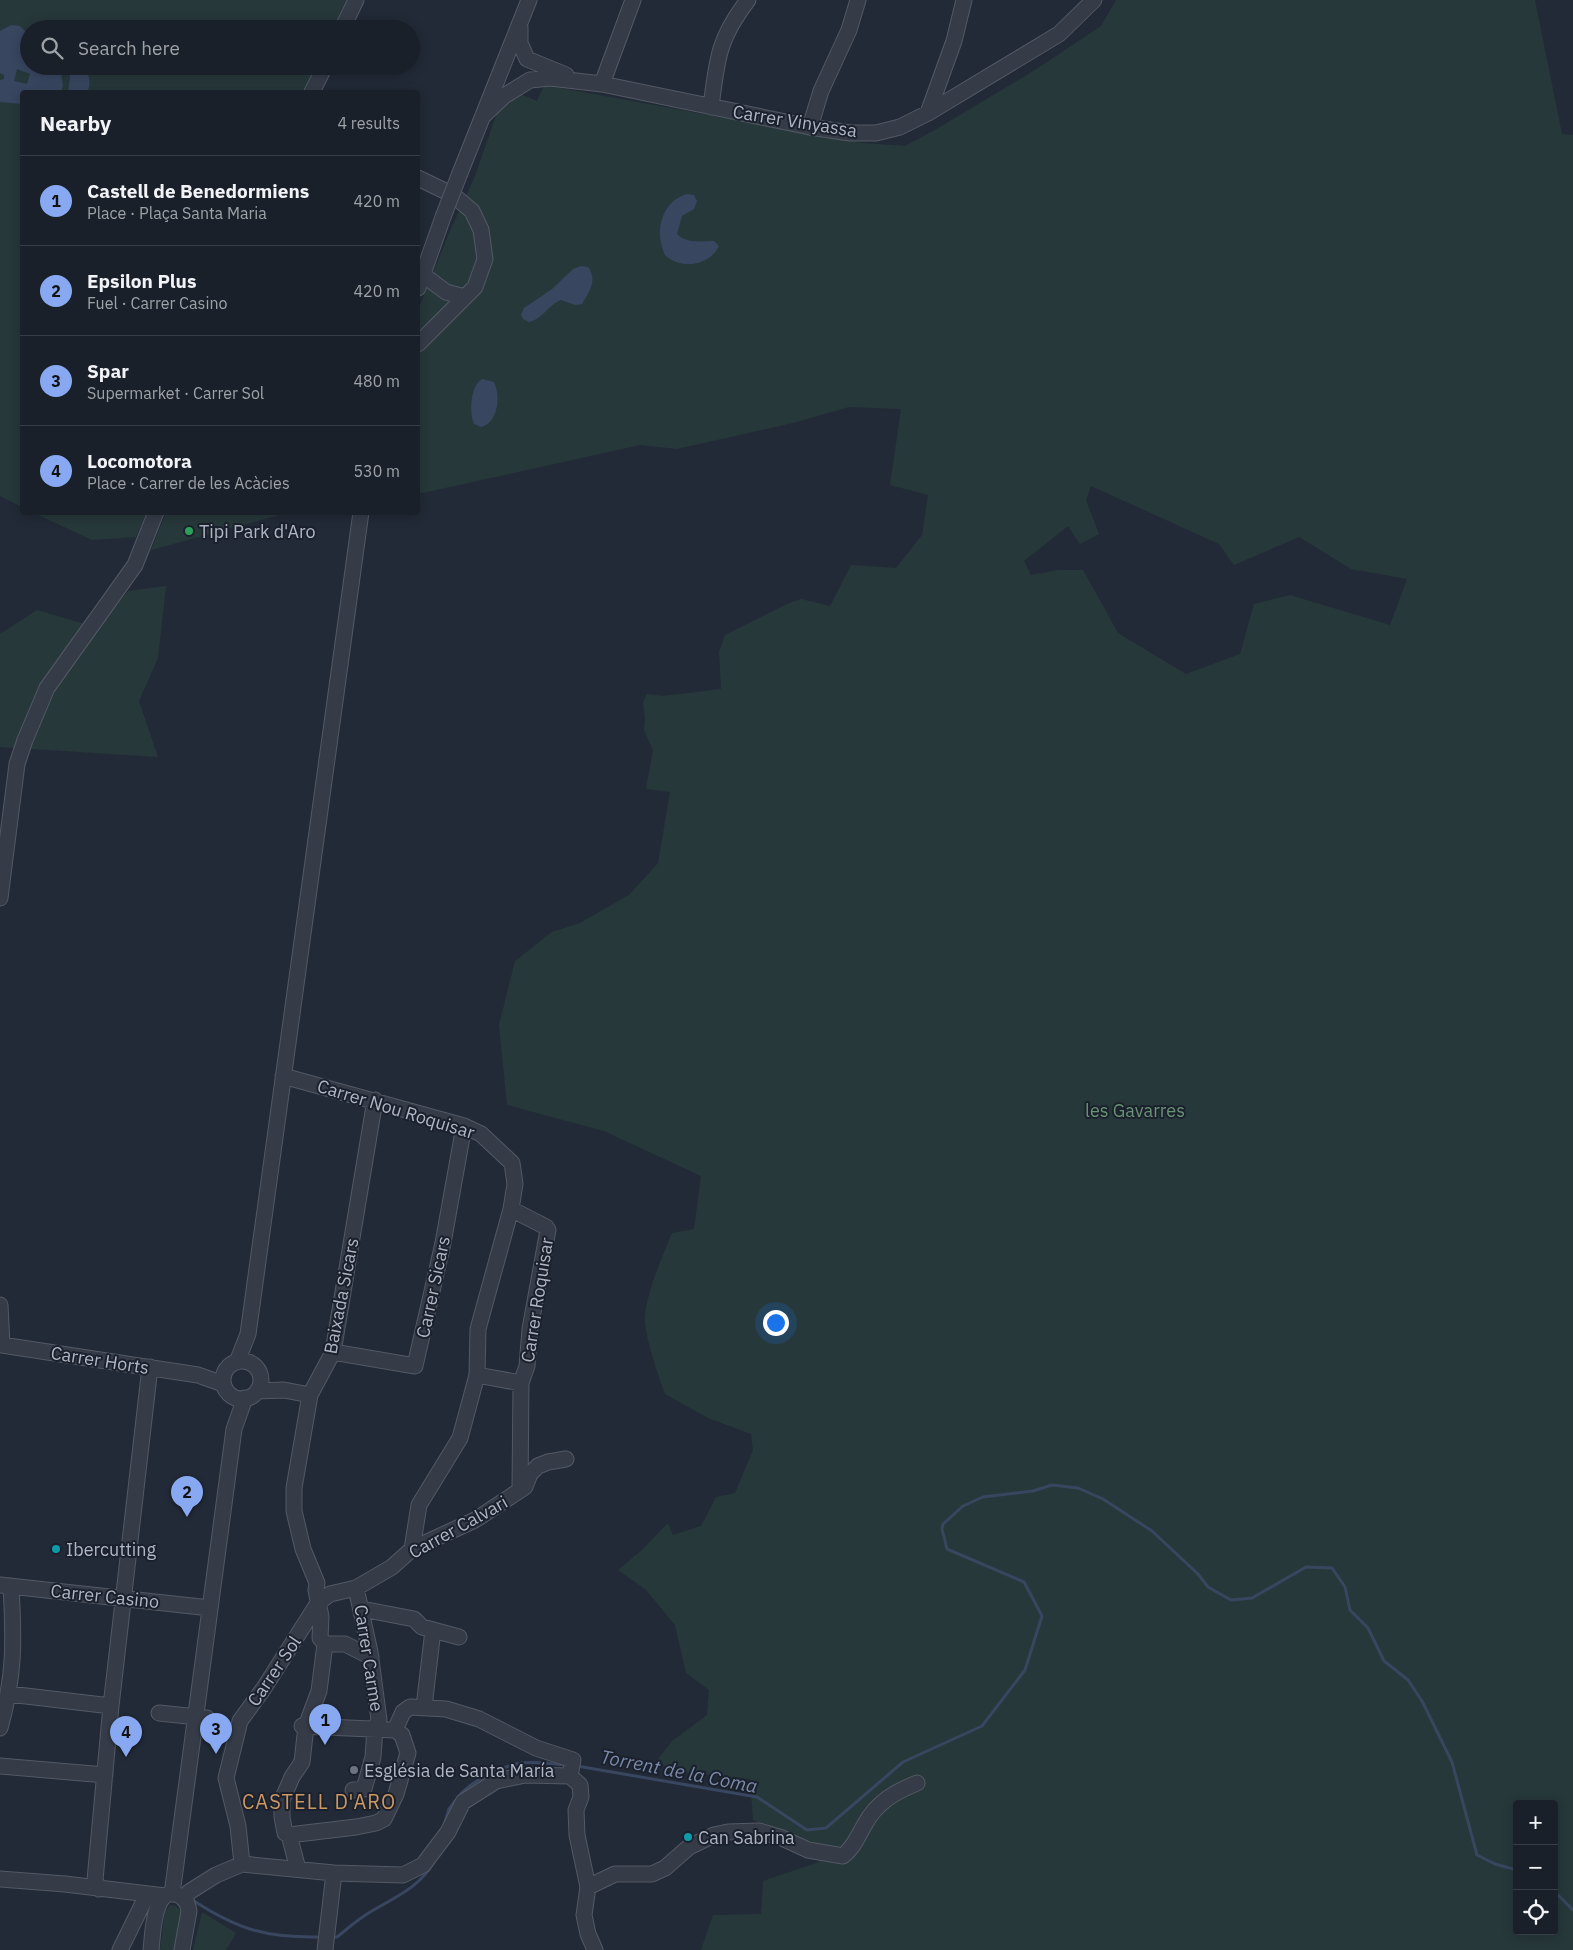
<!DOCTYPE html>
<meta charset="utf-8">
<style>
:root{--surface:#1a2029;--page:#232831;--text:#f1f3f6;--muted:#9fa3a8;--line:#383e46;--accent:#88a9f1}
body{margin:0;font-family:"IBM Plex Sans",sans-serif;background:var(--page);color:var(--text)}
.controls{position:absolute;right:15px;bottom:15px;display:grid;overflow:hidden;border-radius:5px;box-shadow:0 2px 12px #0003}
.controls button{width:45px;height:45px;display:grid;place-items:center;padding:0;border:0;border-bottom:1px solid var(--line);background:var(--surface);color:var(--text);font:25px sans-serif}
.you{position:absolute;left:775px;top:1322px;width:18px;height:18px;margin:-12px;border:4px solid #fff;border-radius:50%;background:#1a73e8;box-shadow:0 0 0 8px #1a73e833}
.badge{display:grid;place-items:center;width:32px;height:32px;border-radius:50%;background:var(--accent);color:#111;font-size:16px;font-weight:700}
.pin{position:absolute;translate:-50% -41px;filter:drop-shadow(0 1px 2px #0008)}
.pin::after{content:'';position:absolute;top:26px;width:18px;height:15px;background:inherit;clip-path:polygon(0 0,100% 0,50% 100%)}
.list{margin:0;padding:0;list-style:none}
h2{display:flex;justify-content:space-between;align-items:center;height:65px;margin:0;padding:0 20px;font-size:21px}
h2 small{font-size:16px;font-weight:400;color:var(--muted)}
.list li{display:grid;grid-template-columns:32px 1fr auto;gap:15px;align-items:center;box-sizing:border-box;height:90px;padding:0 20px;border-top:1px solid var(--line)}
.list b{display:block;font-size:19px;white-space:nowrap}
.list p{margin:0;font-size:16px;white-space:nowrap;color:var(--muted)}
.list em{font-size:16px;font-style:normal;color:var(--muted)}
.icon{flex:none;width:28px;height:28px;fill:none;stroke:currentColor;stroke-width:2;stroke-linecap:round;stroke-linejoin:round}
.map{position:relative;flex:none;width:1573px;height:1950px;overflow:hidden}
.search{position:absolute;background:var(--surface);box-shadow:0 2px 12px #0003;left:20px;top:20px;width:400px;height:55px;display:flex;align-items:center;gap:12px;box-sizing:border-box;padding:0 18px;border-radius:28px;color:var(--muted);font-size:19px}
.panel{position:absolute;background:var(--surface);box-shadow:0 2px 12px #0003;left:20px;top:90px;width:400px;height:425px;border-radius:5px}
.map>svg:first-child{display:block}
.green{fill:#27383a;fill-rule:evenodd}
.water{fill:#384660;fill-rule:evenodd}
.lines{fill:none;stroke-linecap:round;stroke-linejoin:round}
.stream{stroke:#384660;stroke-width:3}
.minor-casing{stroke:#535965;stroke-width:17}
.minor{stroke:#353c48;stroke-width:15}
.minor-bridge-casing{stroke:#535965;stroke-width:17;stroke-linecap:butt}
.minor-bridge{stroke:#353c48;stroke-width:15}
.leisure-dot{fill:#2e9e5b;stroke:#1b212c;stroke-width:2}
.culture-dot{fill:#0f9aa8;stroke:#1b212c;stroke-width:2}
.worship-dot{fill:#6b7280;stroke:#1b212c;stroke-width:2}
.labels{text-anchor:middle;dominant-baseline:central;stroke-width:4;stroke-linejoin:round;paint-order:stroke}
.street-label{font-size:18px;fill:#b0b6c4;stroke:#1b212c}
.poi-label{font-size:18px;fill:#b0b6c4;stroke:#1b212c;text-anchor:start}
.park-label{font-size:18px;fill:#699375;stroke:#1b212c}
.water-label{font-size:19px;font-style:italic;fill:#7a8baa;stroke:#1b212c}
.quarter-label{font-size:20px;letter-spacing:1px;fill:#cc9863;stroke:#1b212c}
</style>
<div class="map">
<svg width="1573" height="1950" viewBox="0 0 1573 1950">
<rect width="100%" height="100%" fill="#222a37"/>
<!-- green -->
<path class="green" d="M0,0h346l-13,29h-304v37h288l-12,26h-283v415l-22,-11z
M1116,0h419l27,134 11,1v1815h-872l12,-35 48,-1 2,-33 56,-19 1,-17 -67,-25 -3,-41 -79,-8 -14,-11 15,-19 35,-26 2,-25 -23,-17 -11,-48 -29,-35 -28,-20 24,-20 26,-27 5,12 28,-9 15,-29 19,-4 18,-43 -2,-16 -43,-16 -43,-24c-6,-18 -22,-61 -20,-79 3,-26 17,-58 27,-82l22,-4 7,-53 -97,-45 -97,-26 -8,-80 16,-64 37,-29 28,-9 49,-28 29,-32 12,-71 -24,-3 7,-39 -9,-20 1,-12 -2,-16 4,-8 16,2 58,-7 -2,-37 6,-17 62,-31 14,-5 29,7 21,-41 45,3 26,-33 6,-40 -38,-10 11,-76 -52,-2 -56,16 -116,26 -37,-4 -222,49v-184l32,-79 25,-55 24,-69 19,-14 19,8 7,-16 320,58 41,3 30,-16 100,-60 66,-44zM1091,486l128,58 15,21 65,-28 52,32 56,10 -17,46 -100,-30 -36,9 -14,50 -54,20 -68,-41 -35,-63h-25l-27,5 -7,-14 44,-35 12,18 19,-10 -13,-34zM1517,1804h37v127h-37z
M34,513h112l-10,24 -44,3z
M166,513v-1l121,1 -136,37z
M166,586l-8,72 -19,43 19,56 -158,-10v-113l37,-24 61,18 30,-37z
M170,1905l6,1 7,8 -4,36h-19l5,-39z
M202,1912l34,21 -10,17h-33z"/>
<!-- water -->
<path class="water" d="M11,25l9,1 9,9v31h31l3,20 -2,6h-39v12l-22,-2v-22l4,-1v-4l-4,-2v-42zM17,69l13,5 -3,10 -13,-3z
M68,66h15c6,7 9,18 4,26h-19l2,-14z
M687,194l7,1 3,6 -3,8 -12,7 -5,18c9,10 25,7 37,7l5,5c-9,20 -39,24 -54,9 -11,-22 -4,-54 22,-61z
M581,266l7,1c10,13 1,25 -6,37l-7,1 -14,-5c-13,5 -18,19 -32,22l-6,-3 -2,-4 3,-7 28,-19 21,-20z
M482,379l12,3c7,14 4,41 -13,45l-7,-3c-5,-11 -4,-38 8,-45z"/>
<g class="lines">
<!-- stream -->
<path class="stream" d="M577,1766l180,31 50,33 19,-2 77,-66 79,-36 43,-56 17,-54 -18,-34 -77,-33 -5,-20 1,-5 20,-18 20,-9 50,-6 19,-6 26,3 25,11 49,32 46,43 10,13 23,13 21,-2 54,-31 26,1 13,19 5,23 18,18 16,33 24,19 14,21 30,61 25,93 18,9 22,6
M459,1796c13,-15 37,-27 57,-32 14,-4 35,0 50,1
M445,1822l4,-13 6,-8
M1554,1891l19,19
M194,1901c45,29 73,37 127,36
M332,1937h5c9,-7 18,-15 27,-21 26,-17 54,-26 70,-54"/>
<!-- minor casing -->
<g class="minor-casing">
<path id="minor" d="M520,27v16l7,16 39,16
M342,29l14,-29
M602,84l31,-84
M312,92l13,-26
M711,107c6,-48 7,-68 37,-107
M928,113l26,-72 10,-41
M484,115l20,-19 26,-16 20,-2 52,6 208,43 40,6h26l24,-6 28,-14 131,-79 35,-34
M810,127l11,-36 28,-61 9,-30
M460,173l69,-173
M418,178l35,17 19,16 9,19 4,29 -10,28 -57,57
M422,274l24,18 19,5
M418,288l25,-71
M0,898l17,-134 8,-24 22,-52 88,-123 21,-53
M283,1076l181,50 17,8 31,29 3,21 -4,25 -33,120 -1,46 -17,63 -41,67 -7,44
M511,1209l35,18 2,3 -18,99 -3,37 -6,17 -1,105
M0,1305l2,40
M2,1345l196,30 25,9
M333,1352l82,14 28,-123 21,-117
M223 1380a19 19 0 1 1 38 0a19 19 0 1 1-38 0Z
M237,1362l11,-28 113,-822
M477,1375l44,8
M257,1391l27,-1 26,5
M0,1585l210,23
M362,1609l52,10 8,8 37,10
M325,1644h20l26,13
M9,1694l102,12
M424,1707l9,-77
M159,1713l48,5
M0,1728c15,-53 14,-88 11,-142
M395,1730l8,-18 7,-5 36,2 33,10 57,29 37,12 -3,16
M0,1766l105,9
M353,1790l11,-1 9,-32 2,-29 4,-8 -9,-68 -14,-64
M289,1835l67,-8 20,-4 8,-4 12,-25 12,-41 -6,-18 -7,-5 -93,-4
M242,1864l-4,-38 -12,-48 14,-57 24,-33 54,-85 12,-9 26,-6 36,-21 20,-18 63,-29 50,-33 5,-13 8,-8 10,-4 18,-3
M298,1869l-9,-34 -4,-2 -3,-16v-17l10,-23 10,-15 4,-36 13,-35 6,-47 -5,-6 1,-21 -5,-27 1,-7 -14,-34 -9,-38v-23l16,-93 23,-43 42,-252
M0,1879l65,5 100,12
M588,1887l27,-13h37l13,-6 24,-21 25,-12 14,-3 31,-1 23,7 26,12 35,6c11,-9 15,-20 22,-32 12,-22 30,-32 52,-41
M99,1889l-4,-9 16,-174 39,-339
M172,1894l62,-465 11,-31
M184,1899l5,-7 27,-17 26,-11 92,9 69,2 20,-10 25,-33 15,-30 33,-21 29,-6 45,1 10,9 1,12 -5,13 1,25 11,52 -4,28 4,19 7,16
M120,1950l25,-51
M151,1950c2,-16 2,-70 31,-53l5,6 2,8 -7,39
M325,1950l9,-77"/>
</g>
<!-- minor -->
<use href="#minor" class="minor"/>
<!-- minor-bridge casing -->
<g class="minor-bridge-casing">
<path id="minor-bridge" d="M443,217l17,-44"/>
</g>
<!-- minor-bridge -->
<use href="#minor-bridge" class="minor-bridge"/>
</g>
<!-- markers -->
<circle class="leisure-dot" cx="189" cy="531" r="5"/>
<g class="culture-dot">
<circle cx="56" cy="1549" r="5"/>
<circle cx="688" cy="1837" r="5"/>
</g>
<circle class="worship-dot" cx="354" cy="1770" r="5"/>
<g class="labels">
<!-- street labels -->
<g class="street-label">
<text transform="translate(795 121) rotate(9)">Carrer Vinyassa</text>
<text transform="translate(396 1109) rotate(17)">Carrer Nou Roquisar</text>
<text transform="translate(433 1287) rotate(-78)">Carrer Sicars</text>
<text transform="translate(341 1296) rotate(-79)">Baixada Sicars</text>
<text transform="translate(537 1300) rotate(-81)">Carrer Roquisar</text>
<text transform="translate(100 1360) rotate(9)">Carrer Horts</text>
<text transform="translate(458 1527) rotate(-29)">Carrer Calvari</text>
<text transform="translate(105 1596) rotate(6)">Carrer Casino</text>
<text transform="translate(369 1658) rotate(81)">Carrer Carme</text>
<text transform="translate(274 1671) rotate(-56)">Carrer Sol</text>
</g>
<!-- poi labels -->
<g class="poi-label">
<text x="199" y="531">Tipi Park d'Aro</text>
<text x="66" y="1549">Ibercutting</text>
<text x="364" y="1770">Església de Santa María</text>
<text x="698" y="1837">Can Sabrina</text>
</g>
<!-- park labels -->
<g class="park-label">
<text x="1135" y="1110">les Gavarres</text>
</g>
<!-- water labels -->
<g class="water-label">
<text transform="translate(679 1771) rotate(11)">Torrent de la Coma</text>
</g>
<!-- quarter labels -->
<g class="quarter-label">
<text x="319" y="1801">CASTELL D'ARO</text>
</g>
</g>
</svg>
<div class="controls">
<button>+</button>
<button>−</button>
<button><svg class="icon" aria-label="locate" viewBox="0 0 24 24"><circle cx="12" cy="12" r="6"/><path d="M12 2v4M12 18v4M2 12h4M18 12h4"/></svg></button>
</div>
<div class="you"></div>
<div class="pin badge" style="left:325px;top:1745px">1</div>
<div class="pin badge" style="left:187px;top:1517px">2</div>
<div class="pin badge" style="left:216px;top:1754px">3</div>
<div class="pin badge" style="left:126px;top:1757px">4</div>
<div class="search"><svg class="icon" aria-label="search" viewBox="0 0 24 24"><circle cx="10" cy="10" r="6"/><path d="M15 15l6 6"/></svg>Search here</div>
<section class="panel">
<h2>Nearby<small>4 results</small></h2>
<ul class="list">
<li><span class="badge">1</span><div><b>Castell de Benedormiens</b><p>Place · Plaça Santa Maria</p></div><em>420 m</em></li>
<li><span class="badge">2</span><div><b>Epsilon Plus</b><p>Fuel · Carrer Casino</p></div><em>420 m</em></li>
<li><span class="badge">3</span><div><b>Spar</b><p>Supermarket · Carrer Sol</p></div><em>480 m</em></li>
<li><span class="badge">4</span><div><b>Locomotora</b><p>Place · Carrer de les Acàcies</p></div><em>530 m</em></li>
</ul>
</section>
</div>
